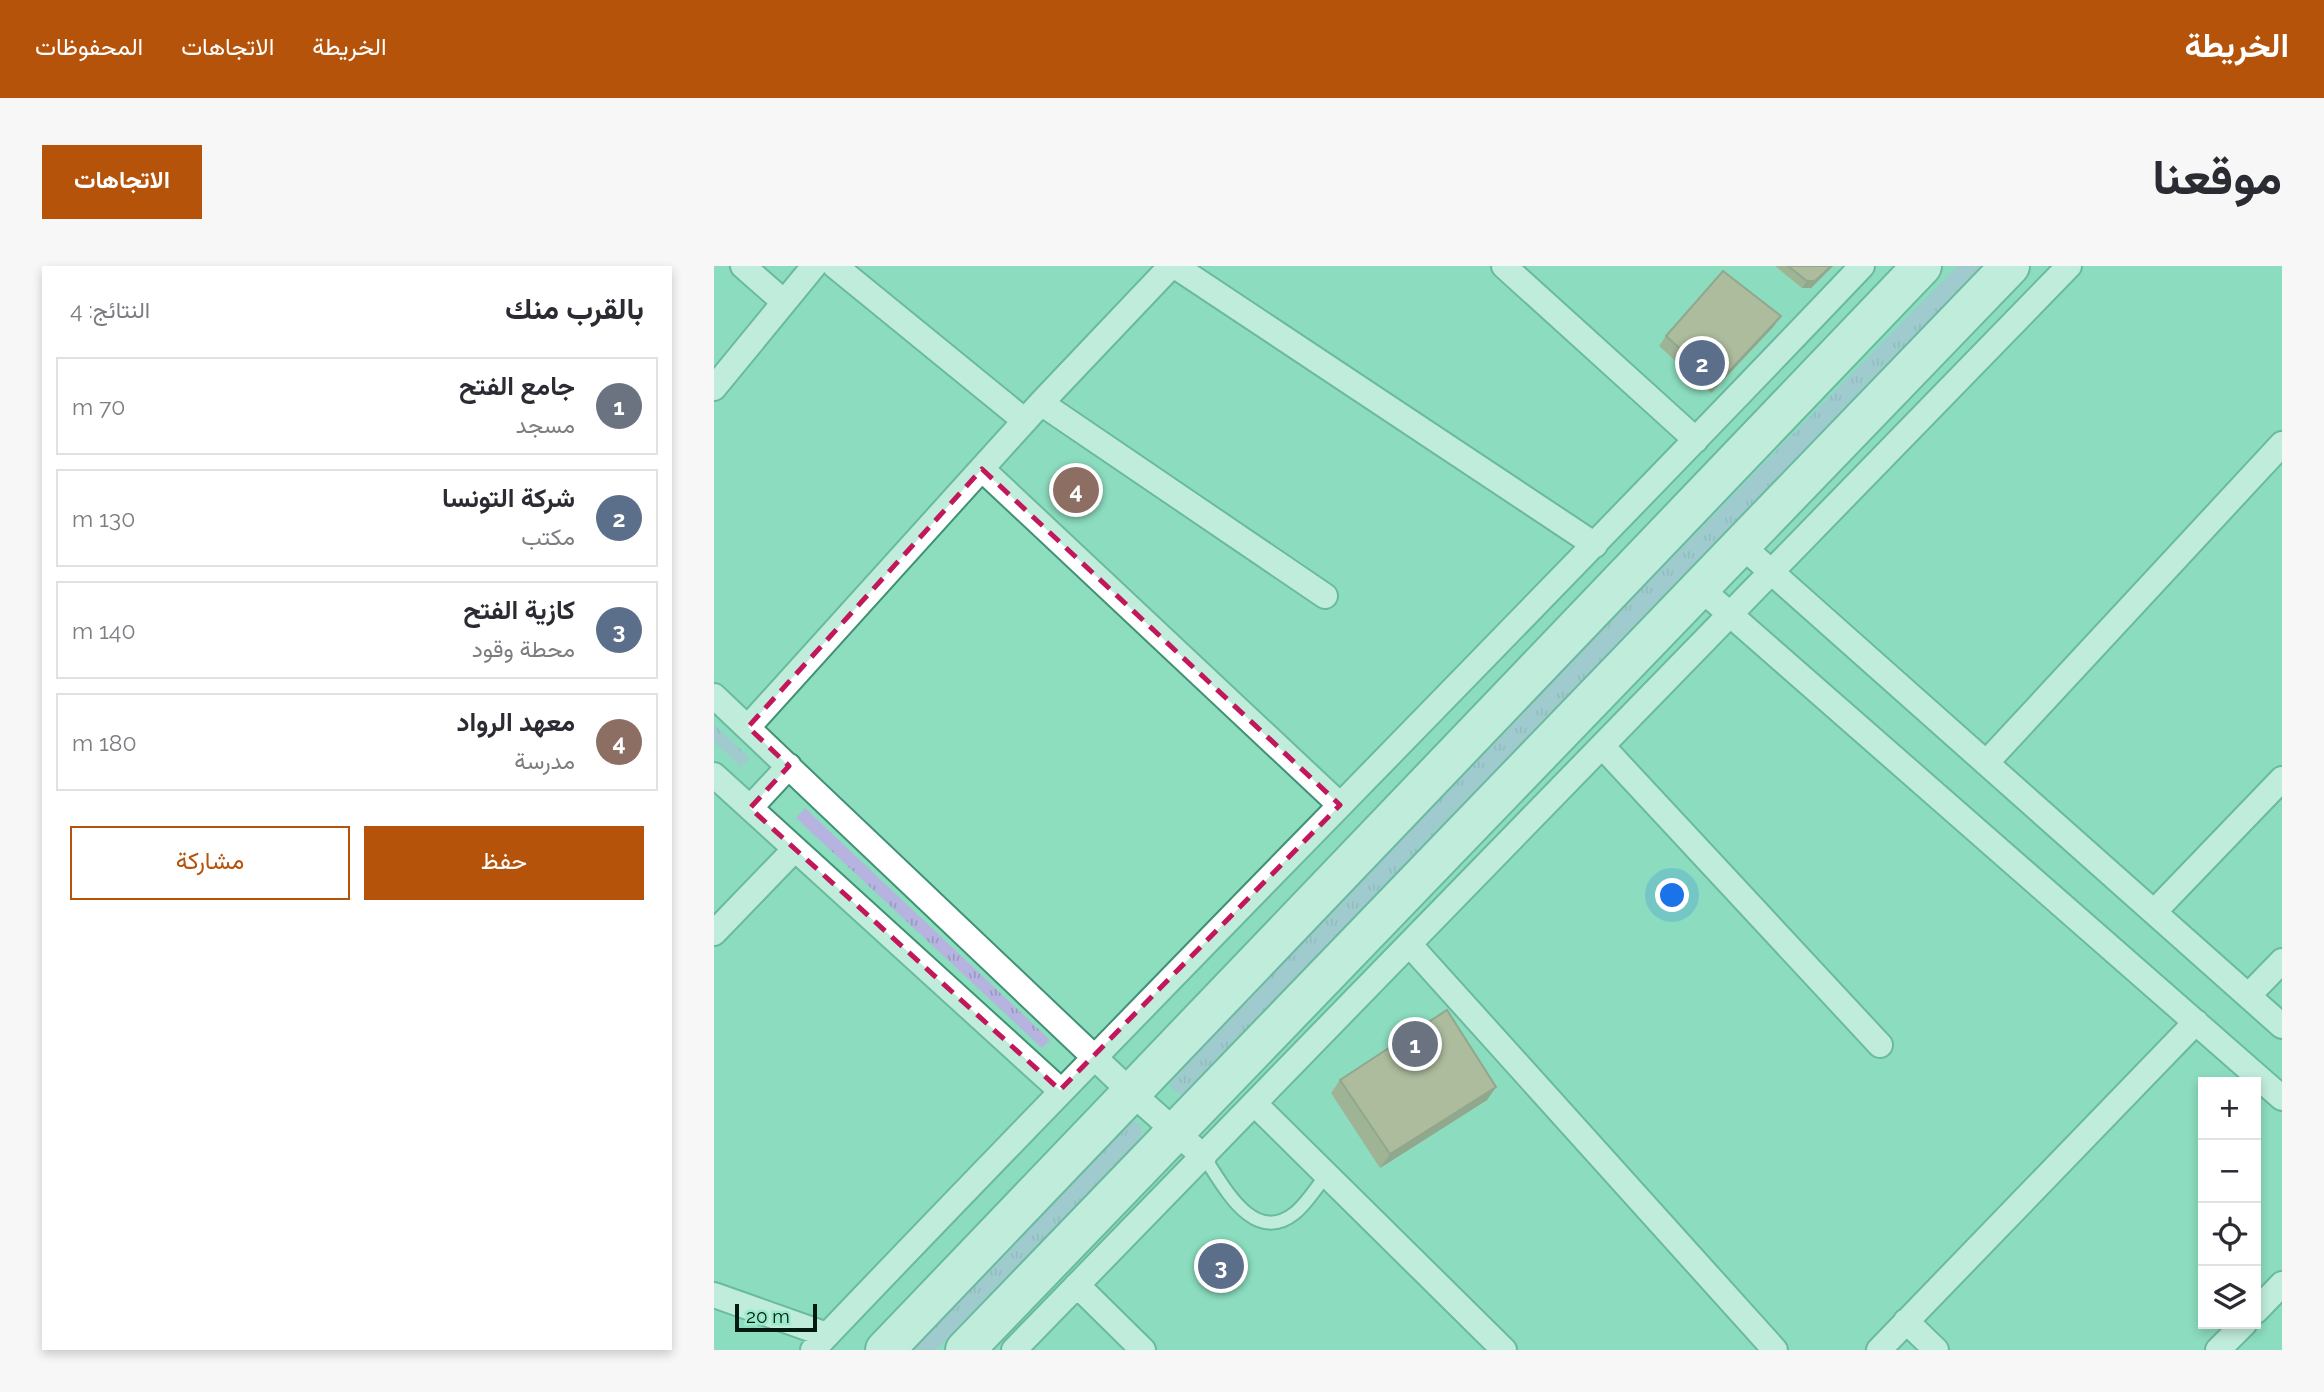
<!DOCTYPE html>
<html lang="ar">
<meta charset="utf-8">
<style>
:root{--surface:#fff;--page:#f7f7f7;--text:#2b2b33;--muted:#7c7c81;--line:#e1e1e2;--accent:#b45309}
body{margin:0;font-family:Raleway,Vazirmatn,sans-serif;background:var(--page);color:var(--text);direction:rtl}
.controls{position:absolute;right:21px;bottom:21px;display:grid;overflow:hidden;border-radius:0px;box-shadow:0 4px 10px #0003}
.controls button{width:63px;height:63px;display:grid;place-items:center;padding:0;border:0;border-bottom:2px solid var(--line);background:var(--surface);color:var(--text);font:35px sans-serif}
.scale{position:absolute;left:21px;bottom:18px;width:82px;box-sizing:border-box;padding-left:7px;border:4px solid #021a11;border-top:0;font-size:19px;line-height:24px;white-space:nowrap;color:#021a11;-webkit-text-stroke:5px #9aebcb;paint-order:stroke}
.you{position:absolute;left:959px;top:630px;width:24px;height:24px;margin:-18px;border:5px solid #fff;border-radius:50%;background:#1a73e8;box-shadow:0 0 0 10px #1a73e833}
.badge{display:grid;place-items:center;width:46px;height:46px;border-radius:50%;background:var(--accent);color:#fff;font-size:23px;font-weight:700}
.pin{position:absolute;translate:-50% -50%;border:4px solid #fff;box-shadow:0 2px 7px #0006}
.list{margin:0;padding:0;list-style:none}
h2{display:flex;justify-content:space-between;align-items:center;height:91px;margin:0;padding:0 28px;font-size:30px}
h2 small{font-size:23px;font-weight:400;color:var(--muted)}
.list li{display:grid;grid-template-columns:46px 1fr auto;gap:21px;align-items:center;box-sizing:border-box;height:98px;margin:0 14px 14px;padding:0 14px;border:2px solid var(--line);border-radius:0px}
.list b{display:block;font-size:26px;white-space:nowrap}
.list p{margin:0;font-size:23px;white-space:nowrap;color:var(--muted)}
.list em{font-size:23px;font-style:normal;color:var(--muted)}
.actions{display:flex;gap:14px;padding:21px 28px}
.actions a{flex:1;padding:16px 0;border:2px solid var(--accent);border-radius:0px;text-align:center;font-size:24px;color:var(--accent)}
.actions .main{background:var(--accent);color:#fff}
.icon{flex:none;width:38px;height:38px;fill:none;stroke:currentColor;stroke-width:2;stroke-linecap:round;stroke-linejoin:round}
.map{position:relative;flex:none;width:1568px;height:1084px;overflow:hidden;direction:ltr;border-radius:0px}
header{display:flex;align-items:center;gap:42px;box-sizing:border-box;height:98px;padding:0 35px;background:var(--accent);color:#fff}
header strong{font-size:33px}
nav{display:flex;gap:38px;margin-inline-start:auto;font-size:24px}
.intro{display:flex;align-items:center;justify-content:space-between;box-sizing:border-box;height:168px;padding:0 42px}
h1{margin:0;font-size:49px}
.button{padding:18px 32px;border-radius:0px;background:var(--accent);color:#fff;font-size:24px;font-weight:700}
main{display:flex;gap:42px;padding:0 42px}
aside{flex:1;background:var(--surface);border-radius:0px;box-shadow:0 4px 10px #0003}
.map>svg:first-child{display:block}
.grass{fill:url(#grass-tufts)}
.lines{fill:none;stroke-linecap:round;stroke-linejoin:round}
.service-casing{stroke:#409175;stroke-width:16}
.minor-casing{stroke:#409175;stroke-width:28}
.primary-casing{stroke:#409175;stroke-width:42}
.service{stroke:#fff;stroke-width:12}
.minor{stroke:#fff;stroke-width:24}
.primary{stroke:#fff;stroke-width:38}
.wall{fill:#b78063}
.shaded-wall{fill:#956850}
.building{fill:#d59573;stroke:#956850;stroke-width:2}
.marked{fill:none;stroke:#c2185b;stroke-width:5;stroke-dasharray:14 9;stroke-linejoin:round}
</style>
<header>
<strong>الخريطة</strong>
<nav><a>الخريطة</a><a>الاتجاهات</a><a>المحفوظات</a></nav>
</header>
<div class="intro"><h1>موقعنا</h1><a class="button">الاتجاهات</a></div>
<main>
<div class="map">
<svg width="1568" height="1084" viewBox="0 0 1568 1084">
<defs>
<pattern id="grass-tufts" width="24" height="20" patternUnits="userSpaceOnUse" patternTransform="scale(1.75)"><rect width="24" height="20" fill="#b6b3e1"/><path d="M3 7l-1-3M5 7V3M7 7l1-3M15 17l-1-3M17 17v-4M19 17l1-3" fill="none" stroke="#9b99c0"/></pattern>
</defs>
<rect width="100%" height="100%" fill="#8dddbf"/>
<!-- grass -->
<path class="grass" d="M1243,0h25l-793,824 -6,5 -8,-3 -5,-8 6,-11 522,-542z
M0,459l36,33 -9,9 -27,-25z
M91,542l245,232 -8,8 -246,-230z
M418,855l8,3 2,9 -4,9 -202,208h-28z"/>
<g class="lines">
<!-- service casing -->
<g class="service-casing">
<path id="service" d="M490,891c20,29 49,89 91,56 12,-10 22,-26 31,-38"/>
</g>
<!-- minor casing -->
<g class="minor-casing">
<path id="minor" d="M29,0l41,36
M121,0l190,155
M461,0l420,279
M790,0l192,174
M0,122l100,-122
M327,137l284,193
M268,203l358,336
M1027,279l541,481
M986,322l582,510
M0,430l419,398 71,63
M34,461l293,-324 130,-137
M889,481l277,298
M1272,497l296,-319
M0,509l346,315
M36,542l39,-42
M1440,646l128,-133
M0,667l81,-84
M696,679l365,405
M1534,730l34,-35
M541,838l249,246
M363,1019l66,65
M0,1029l113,40
M1542,1045l26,-27
M1192,1055l30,29
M99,1084c346,-364 702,-719 1049,-1084
M300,1084l1055,-1084
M1165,1084l317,-328
M1504,1084l26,-26"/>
</g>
<!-- primary casing -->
<g class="primary-casing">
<path id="primary" d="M171,1084l1037,-1084
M251,1084l1045,-1084"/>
</g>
<!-- service -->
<use href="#service" class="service"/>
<!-- minor -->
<use href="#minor" class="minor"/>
<!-- primary -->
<use href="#primary" class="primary"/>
</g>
<!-- wall -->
<path class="wall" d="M1061,0h58l-22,22h-9z
M1060,60l-63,67 -52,-47 7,-10z
M626,814l156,7 -9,13 -107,68 -49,-75z"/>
<!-- shaded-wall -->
<path class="shaded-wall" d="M1117,0h2l-22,22h-9l5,-7z
M1067,50l-7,10 -63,67 7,-10z
M782,821l-9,13 -107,68 10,-14z"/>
<!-- building -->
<path class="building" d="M1074,0h43l-16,15h-8z
M1009,5l58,45 -63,67 -52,-47z
M733,744l49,77 -106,67 -50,-74z"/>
<!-- marked area -->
<path d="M0 0H1568V1084H0ZM268,203l358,336 -280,285 -310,-282 39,-42 -41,-39z" fill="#8dddbf" fill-opacity=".55" fill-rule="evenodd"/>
<path class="marked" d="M268,203l358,336 -280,285 -310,-282 39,-42 -41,-39z"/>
</svg>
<div class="controls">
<button>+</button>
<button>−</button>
<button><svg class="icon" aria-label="locate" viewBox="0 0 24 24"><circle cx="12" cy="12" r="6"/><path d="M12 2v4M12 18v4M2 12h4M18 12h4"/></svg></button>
<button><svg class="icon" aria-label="layers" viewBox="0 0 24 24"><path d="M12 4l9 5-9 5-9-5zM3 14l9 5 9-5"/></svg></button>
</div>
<div class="scale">20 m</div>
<div class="you"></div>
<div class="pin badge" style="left:701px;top:778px;background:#6b7280">1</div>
<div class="pin badge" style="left:988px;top:97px;background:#5c6f8a">2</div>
<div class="pin badge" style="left:507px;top:1000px;background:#5c6f8a">3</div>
<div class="pin badge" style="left:362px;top:224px;background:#8d6e63">4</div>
</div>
<aside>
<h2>بالقرب منك<small>النتائج: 4</small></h2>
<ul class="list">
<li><span class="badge" style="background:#6b7280">1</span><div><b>جامع الفتح</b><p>مسجد</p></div><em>70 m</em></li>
<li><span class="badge" style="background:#5c6f8a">2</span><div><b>شركة التونسا</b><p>مكتب</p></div><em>130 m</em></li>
<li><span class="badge" style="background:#5c6f8a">3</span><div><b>كازية الفتح</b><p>محطة وقود</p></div><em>140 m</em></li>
<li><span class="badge" style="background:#8d6e63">4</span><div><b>معهد الرواد</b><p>مدرسة</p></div><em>180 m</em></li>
</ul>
<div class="actions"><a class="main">حفظ</a><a>مشاركة</a></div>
</aside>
</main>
